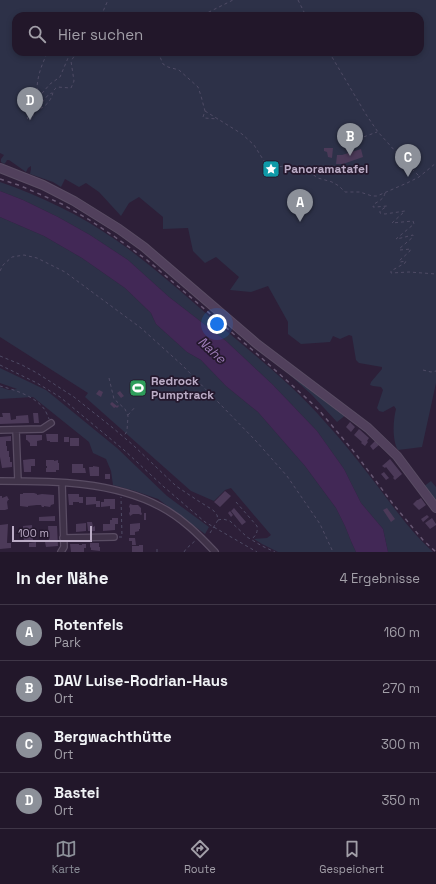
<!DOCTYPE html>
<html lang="de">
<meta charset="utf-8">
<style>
:root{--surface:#22172a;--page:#2e2436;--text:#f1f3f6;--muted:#a29fa8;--line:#3f3647;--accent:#8c9099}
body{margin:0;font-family:"Space Grotesk",sans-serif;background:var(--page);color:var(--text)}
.scale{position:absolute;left:12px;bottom:10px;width:80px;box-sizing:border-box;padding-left:4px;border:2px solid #bbacc6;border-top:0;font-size:11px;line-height:14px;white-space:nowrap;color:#bbacc6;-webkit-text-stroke:3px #24182d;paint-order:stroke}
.you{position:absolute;left:217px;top:324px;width:14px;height:14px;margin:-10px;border:3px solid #fff;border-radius:50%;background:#1a73e8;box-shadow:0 0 0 6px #1a73e833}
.badge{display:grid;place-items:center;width:26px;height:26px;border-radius:50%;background:var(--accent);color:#fff;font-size:13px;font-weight:700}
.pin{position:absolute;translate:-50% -33px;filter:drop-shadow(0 1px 2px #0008)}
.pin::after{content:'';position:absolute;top:21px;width:14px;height:12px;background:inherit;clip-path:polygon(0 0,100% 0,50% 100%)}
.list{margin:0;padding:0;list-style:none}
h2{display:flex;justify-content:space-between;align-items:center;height:52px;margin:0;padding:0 16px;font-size:17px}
h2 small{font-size:13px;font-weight:400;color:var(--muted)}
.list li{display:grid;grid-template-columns:26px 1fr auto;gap:12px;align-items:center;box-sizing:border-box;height:56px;padding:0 16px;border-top:1px solid var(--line)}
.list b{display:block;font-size:15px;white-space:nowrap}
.list p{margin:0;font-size:13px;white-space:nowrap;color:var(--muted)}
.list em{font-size:13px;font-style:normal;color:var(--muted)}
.icon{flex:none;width:22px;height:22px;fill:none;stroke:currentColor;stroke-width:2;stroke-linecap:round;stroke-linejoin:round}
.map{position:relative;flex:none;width:436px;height:552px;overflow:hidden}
.search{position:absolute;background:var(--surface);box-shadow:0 2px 6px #0003;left:12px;right:12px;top:12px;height:44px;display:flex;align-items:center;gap:10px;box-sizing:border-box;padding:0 14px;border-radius:12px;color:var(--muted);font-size:15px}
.sheet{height:276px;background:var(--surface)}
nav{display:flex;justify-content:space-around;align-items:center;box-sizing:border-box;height:56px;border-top:1px solid var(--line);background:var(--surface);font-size:11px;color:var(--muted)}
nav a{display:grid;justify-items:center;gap:2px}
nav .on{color:var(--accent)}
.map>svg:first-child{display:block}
.green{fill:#2d3148;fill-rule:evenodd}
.water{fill:#422856}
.building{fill:#4c3a59}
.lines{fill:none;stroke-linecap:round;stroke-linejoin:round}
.street-casing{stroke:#5a4d64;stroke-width:8}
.secondary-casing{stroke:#5a4d64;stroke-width:10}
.path{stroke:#4f4b65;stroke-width:1;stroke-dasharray:3 3;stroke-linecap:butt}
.street{stroke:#3f3248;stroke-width:5.5}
.secondary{stroke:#51405c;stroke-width:8}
.rail{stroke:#675873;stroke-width:1.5;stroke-dasharray:4 4;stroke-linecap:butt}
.path-bridge{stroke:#4f4b65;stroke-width:1;stroke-dasharray:3 3;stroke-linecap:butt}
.labels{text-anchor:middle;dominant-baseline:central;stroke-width:3.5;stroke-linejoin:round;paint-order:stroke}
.poi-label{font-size:12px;font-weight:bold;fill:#bbacc6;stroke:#24182d;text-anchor:start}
.water-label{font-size:13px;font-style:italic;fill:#9b7ab4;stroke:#24182d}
</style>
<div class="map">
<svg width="436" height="552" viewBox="0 0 436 552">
<rect width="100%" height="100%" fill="#2d1f38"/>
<!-- green -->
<path class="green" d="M0,0h436v383l-14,64 -24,3c-6,-10 -5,-29 -2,-41l-2,-3 -11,6 -4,-1 -2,-3 6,-18 -2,-3 -8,-1 -3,-1 1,-3 11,-13v-2l-23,-4 -3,-3 -4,-24 -3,-1 -9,4 -7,-3 -3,6 -29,2 -13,-10v-12l-20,-36 -17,6 -21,-2 9,-13 -23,-20 -11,6 -12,-12 -5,-23 -25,1v-12l-24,-20 -10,6 -8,13 -22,-24 -13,-9 -7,4 -14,-8 -4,8 -8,-5 -23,-8 1,-5v-3l-3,2 -2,4 -17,-12h-2l-1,2 -2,2 -3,-2v-3l3,-4 -4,-2zM16,16h404v36h-404z
M0,182c41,14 80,33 116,58 37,26 72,58 107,88 35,30 72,59 102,94 16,17 30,35 44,53 21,27 39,54 64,77h-45l-5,-23 -22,-26 -17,-34 -27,-38 -45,-47 -46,-43 -57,-44 -41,-37 -38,-25 -32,-18 -35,-17 -23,-9z
M0,217l44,19 38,22 43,30 26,25 5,11 31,28 14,8 25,26 32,26 47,54 31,42 9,18 6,15 5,11h-78l-16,-8 -8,-5 13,-1 4,-3 -40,-47 -6,2 -11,11 -23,-10 -106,-94 3,-4 -88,-56z
M279,365l68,49 -10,8 -25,-27z
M0,368l46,22 71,58 50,48 42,31 -4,7 -47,-35 -23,-8 -22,-6 -2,-14 -5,-12 -13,-6 -4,-11 -56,-45 -33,2v-12l9,3 8,-1 -17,-6z
M431,481l5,6v16l-13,-16z"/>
<!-- water -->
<path class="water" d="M0,191l23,9 35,17 32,18 38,25 41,37 57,44 46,43 45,47 27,38 17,34 22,26 5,23h-32l-5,-11 -6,-15 -9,-18 -31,-42 -47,-54 -32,-26 -25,-26 -14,-8 -31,-28 -5,-11 -26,-25 -43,-30 -38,-22 -44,-19z"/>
<!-- building -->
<path class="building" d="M324,148h9l-1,10 -4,-1 -1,-5 -3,-1z
M361,149l2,8 -20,7h-7l1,-9h5z
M99,390l4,2 -2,5 -5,-3z
M120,391l4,5 -3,2 -4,-5z
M112,402l5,4 1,-1 1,1 -2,2 -1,-1 -2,1 -4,-4z
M2,413h8l1,7 5,-1v-3l12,-1 1,8 -29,1v-7h3z
M33,413h5l1,10h-5z
M350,422l5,5 -4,5 -5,-5z
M359,429l10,9 -2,3 1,1 -3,4 -4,-3 1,-1 -8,-7z
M46,434h12v8h-8v-1h-3z
M26,435h16v5l-5,1v5h-7v-3l-3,-3h-1z
M11,436v5h-5v5h1v5h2v6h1v5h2v5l-10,1 -2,-11v-20z
M64,437h5v5h-5z
M70,438h9v8h-9z
M375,441l4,4 -6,5 -3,-4z
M31,459h4v7h-4v6h-7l-1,-12z
M390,459l12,15 -7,6 -2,-2 1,-1 -8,-10 -1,1 -3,-2z
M46,460h8v1l4,-1v3h1v7h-3v2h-10v-4h1v-2h-1z
M72,464h11v4h2l1,5h-14z
M93,466l6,1v9h-9l-1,-9h4z
M384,472l5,6 -3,2 -5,-6z
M105,474h5v5h-5z
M225,491l6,5 -11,11 -6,-5z
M23,493h11l3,1v1l5,-1 12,1v9l-3,1 -1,2 -6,-1v1h-2l-1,-2h-4l-9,1v1l-8,-1v-12h3z
M68,494h11v3h4v6h-4v-1h-6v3h-4z
M0,496h2v2l5,-2 2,4h-1l-1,2 1,7 -3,1h-5z
M86,497h10v4h4v6h-4v-3l-10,1z
M421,498l5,7 -7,5 -6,-6 4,-4h1z
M104,499h11v10h-5v-3l-9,1v-5h3z
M130,504l3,1h5l3,3v4l1,2 -1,1 -2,-1h-6l-3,2 -1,-3 1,-1v-4l-1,-1z
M234,508l12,14 -4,3 -11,-14z
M387,508l8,11 -4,3 -8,-12z
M230,511l3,4 -2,2 -3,-4z
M144,513h2v7h-2z
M427,515l2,2 -6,5 -2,-3z
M55,516v5h-16v-4z
M112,518h6v6h-3v6l-12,1v-7h7v-4h2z
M432,518l4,6v1l-6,4 -5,-6z
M87,522h5l1,5 2,-1v5h-7z
M86,523v8l-10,1v-8z
M140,523v6h-1v2l-4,1v3h-5v-11z
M8,524l-1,19h4v5l-11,1v-24z
M32,525l1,16 -9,1 -1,-16z
M48,526h9l1,20 -12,1 -1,-5h4z
M129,538h6l1,7h-4v-4h-3z
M36,542v5h-7v-4z
M90,543h9v4h1v4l-9,-1v-2l-1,-1z
M70,544h9v1h3v-1h4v4h-2v4h-13z
M139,545h4v7h-11v-6h7z"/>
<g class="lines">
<!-- street casing -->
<g class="street-casing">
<path id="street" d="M0,430l42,-1 9,-6
M16,430l2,51
M0,481c53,0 113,0 161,26 21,11 38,28 54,45
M63,538l51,-1
M61,552l3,-5 -2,-64"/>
</g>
<!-- secondary casing -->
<g class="secondary-casing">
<path id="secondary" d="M0,168l43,17 31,16 45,28 25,18 113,97 111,84 29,28 39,52"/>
</g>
<!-- path -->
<path class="path" d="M298,0l8,16
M101,16l7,-16
M197,16l12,-4 24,-12
M158,52l5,12 5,3 11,3 19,17 3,9 4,15 -2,6 1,1 14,1
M329,52l38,64 11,16 27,30 14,14
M38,98l12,-14 10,-7 8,-19 4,-6
M41,108c0,-6 4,-9 8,-14l3,-1
M36,109c1,-6 1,-13 1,-19 0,-13 5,-27 11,-38
M205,111l37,23 12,11 10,16 7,5 5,1 9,-1 7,1 9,3h5l12,8 14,4 7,4 6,6h15l12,4h5l30,-13 12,-6 17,-14
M30,114l3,-1 3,-3c5,0 13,-7 15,-12 3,-5 0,-6 6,-11l14,1 3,-7 -3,-20 6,-9
M28,119l-1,-1 2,-3
M29,120l4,-2v-4
M347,143l30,-11
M385,193c-1,6 -6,8 -11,11l-1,3h3l11,-1 -7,5v2l5,1 20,-3 -13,12 21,-2 1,3 -18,15 5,-1 12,-3v2l-14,12 1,1 11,-1 -2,3 -10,9 1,1 6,-1 -1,2 -14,8v2l18,-1 27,2
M0,271l3,-6 9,-8 12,-2 13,3 28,14 76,56 41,37 74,76 31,35 33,48 13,28
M0,356l22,9 15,8 37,24 39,31 20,17 43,41 24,16 13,8 4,5 1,5 5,-1 7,2 17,16 15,9 13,6
M0,365l37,18 23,14 64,53 40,37 41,35 52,30
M423,370l8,2 5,-1
M109,378l5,21 11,10 3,7 -1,15 -3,5
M0,386c15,4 35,10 45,24 1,2 3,6 4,9
M128,415l8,-9
M236,502l21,24c1,6 -1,9 -5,13
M119,537h3l-1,-40
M157,549v3
M184,552l2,-3 10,-9"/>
<!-- street -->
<use href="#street" class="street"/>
<!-- secondary -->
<use href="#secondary" class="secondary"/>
<!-- rail -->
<path class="rail" d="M0,179l21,7 41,18 26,15 27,18 32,23 109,93 48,43 14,13 37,44 38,51 30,36 13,12"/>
<!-- path-bridge -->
<path class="path-bridge" d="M210,533l8,-13"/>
</g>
<!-- icons -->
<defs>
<g id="sight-square" transform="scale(0.9)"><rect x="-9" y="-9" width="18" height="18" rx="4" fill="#0f9aa8" stroke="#24182d"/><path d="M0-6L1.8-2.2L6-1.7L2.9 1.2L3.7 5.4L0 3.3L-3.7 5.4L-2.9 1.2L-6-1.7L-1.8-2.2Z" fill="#fff"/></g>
<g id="stadium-square" transform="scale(0.9)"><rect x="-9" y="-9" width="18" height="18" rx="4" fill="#2e9e5b" stroke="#24182d"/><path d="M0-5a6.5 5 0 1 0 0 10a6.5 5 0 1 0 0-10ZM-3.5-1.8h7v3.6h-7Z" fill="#fff"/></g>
</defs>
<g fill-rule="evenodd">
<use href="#sight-square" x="271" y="169"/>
<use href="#stadium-square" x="138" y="388"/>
</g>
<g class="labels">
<!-- poi labels -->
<g class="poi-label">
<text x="284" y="169">Panoramatafel</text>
<text x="151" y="381">Redrock<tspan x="151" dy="14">Pumptrack</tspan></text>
</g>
<!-- water labels -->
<g class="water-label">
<text transform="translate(212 350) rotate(43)">Nahe</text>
</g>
</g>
</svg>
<div class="scale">100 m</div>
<div class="you"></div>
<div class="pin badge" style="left:300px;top:222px">A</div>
<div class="pin badge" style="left:350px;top:156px">B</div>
<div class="pin badge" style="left:408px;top:177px">C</div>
<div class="pin badge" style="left:30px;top:120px">D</div>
<div class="search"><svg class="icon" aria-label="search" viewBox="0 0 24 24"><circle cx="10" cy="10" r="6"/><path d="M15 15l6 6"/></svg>Hier suchen</div>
</div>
<section class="sheet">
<h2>In der Nähe<small>4 Ergebnisse</small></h2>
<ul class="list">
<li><span class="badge">A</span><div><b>Rotenfels</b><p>Park</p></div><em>160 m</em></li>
<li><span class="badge">B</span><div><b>DAV Luise-Rodrian-Haus</b><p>Ort</p></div><em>270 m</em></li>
<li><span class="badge">C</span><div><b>Bergwachthütte</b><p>Ort</p></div><em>300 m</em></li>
<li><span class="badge">D</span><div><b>Bastei</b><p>Ort</p></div><em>350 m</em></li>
</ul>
</section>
<nav>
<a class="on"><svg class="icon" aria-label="map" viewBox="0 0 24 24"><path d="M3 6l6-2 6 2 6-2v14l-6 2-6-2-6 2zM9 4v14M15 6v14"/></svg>Karte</a>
<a><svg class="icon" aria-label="directions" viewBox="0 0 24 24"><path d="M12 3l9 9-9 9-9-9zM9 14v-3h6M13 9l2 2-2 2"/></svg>Route</a>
<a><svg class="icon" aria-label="saved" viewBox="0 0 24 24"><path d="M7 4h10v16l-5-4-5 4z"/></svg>Gespeichert</a>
</nav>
